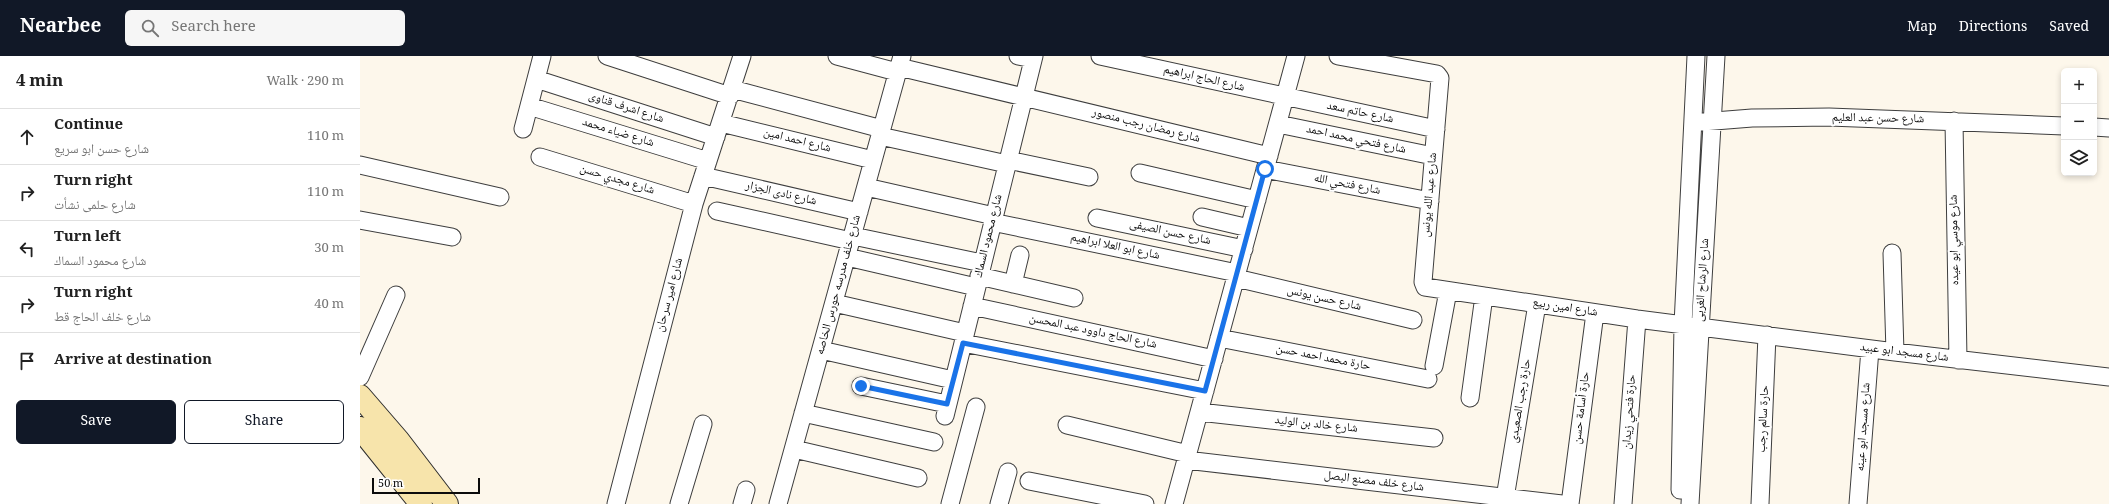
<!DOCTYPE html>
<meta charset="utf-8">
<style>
:root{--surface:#fff;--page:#f6f6f6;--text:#222;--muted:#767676;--line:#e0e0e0;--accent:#111827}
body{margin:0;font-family:Georgia,"Noto Naskh Arabic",serif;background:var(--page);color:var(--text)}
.controls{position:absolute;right:12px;top:12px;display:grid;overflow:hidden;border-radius:6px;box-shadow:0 2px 6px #0003}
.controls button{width:36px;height:36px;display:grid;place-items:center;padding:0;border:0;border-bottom:1px solid var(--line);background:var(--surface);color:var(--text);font:20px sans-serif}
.scale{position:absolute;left:12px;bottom:10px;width:108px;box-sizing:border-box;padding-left:4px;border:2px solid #0b0b0b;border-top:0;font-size:11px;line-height:14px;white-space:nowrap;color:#0b0b0b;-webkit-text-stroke:3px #fff;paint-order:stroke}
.stop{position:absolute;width:12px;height:12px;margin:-9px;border:3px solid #1a73e8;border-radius:50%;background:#fff}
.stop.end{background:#1a73e8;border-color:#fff;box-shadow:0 1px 4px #0008}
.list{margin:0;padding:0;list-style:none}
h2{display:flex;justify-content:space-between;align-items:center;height:52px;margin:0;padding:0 16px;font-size:17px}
h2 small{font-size:13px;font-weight:400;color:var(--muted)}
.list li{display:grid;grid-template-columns:26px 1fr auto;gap:12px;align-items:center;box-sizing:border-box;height:56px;padding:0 16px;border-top:1px solid var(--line)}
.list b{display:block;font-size:15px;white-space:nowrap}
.list p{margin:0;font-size:13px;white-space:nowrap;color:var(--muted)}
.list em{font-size:13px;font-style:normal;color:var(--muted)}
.actions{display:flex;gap:8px;padding:12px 16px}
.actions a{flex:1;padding:9px 0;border:1px solid var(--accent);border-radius:6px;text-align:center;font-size:14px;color:var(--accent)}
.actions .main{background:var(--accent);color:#fff}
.icon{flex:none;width:22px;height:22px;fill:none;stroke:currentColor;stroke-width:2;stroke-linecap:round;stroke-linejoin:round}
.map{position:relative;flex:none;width:1749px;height:448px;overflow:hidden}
header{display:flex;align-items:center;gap:24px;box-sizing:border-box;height:56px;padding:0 20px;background:var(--accent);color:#fff}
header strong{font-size:19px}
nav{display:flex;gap:22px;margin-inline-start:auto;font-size:14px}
.search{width:280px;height:36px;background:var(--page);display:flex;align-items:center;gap:10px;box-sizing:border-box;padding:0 14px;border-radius:6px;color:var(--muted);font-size:15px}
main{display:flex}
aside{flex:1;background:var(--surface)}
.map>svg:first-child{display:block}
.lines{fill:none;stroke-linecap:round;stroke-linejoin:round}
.minor-casing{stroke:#3e3e3e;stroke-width:19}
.secondary-casing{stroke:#2d2d2d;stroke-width:24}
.minor{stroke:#fff;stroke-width:17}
.secondary{stroke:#f7e4ab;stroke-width:22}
.route{stroke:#1a73e8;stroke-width:5}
.labels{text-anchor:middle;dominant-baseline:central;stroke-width:4;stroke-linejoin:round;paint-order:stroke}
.street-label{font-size:12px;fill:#0b0b0b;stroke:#fff}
</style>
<header>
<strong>Nearbee</strong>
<div class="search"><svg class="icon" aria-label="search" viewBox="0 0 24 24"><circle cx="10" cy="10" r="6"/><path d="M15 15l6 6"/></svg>Search here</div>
<nav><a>Map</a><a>Directions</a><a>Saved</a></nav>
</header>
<main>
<aside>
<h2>4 min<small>Walk · 290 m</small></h2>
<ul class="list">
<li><svg class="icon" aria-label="ahead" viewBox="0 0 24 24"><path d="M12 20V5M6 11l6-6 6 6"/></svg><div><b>Continue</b><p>شارع حسن ابو سريع</p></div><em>110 m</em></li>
<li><svg class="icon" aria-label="right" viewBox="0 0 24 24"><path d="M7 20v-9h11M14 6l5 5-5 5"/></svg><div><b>Turn right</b><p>شارع حلمى نشأت</p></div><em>110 m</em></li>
<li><svg class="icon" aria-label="left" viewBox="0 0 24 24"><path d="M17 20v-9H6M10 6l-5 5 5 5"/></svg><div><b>Turn left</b><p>شارع محمود السماك</p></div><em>30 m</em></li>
<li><svg class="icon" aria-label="right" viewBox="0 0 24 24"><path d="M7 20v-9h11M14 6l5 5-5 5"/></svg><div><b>Turn right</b><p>شارع خلف الحاج قط</p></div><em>40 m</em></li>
<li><svg class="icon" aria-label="arrive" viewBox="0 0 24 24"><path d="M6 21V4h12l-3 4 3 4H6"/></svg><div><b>Arrive at destination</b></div></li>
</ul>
<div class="actions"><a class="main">Save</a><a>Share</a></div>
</aside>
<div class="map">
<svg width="1749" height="448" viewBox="0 0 1749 448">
<rect width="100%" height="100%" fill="#fdf7eb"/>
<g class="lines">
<!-- minor casing -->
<g class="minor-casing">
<path id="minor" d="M247,0l123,40
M477,0l60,16
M658,0l15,3
M740,0l336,73
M978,0l99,18 3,4 -17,204 2,5 212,32 258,33 214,25
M539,11l370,89
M176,23l180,58
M372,33l150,40
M169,50l179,55
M1594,65l4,239
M1342,66l50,-4 77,-1 235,9
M361,67l152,37
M918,68l155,32
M1734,71l15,1
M163,73l19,-73
M520,80l127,28
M180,101l154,47
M648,104l81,17
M0,109l140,32
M905,113l165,32
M780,117l117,27
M343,120l156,36
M506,131l128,29
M357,155l134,30
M842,161l47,11
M737,162l147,31
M0,164l92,17
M632,166l245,51
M493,180l129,27
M1532,197l3,99
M487,201l129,30
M619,220l95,22
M876,222l177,42
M653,228l7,-29
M474,247l131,30
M612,250l242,53
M859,282l209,41
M603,287l242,48
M461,294l132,30
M1074,310l14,-75
M0,321l36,-82
M501,330l86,18
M1110,342l14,-102
M839,356l235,26
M443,357l131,29
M585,360l89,-360
M707,369l121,29
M434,393l124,29
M826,404l376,44
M669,425l116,23
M1320,434l3,-165 13,-269
M1145,442l32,-194
M256,448l78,-300 48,-148
M319,448l24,-80
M382,448l4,-14
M418,448l124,-448
M590,448l26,-97
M639,448l9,-32
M814,448l122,-448
M1210,448l25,-191
M1263,448l14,-185
M1330,448l26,-448
M1400,448l7,-169
M1498,448l12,-155"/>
</g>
<!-- secondary casing -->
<g class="secondary-casing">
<path id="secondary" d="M0,340l38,44 49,64
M0,372l61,76"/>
</g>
<!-- minor -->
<use href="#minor" class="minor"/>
<!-- secondary -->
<use href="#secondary" class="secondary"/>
</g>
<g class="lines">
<!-- route -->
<path class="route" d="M501,330l86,18 16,-61 242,48 60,-222"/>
</g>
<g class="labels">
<!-- street labels -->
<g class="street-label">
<text transform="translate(844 23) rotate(13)">شارع الحاج ابراهيم</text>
<text transform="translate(266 52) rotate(18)">شارع اشرف قناوى</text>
<text transform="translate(1000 57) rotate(12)">شارع حاتم سعد</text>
<text transform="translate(1518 63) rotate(1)">شارع حسن عبد العليم</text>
<text transform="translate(786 70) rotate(14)">شارع رمضان رجب منصور</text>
<text transform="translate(258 77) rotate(17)">شارع ضياء محمد</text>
<text transform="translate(996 84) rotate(12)">شارع فتحي محمد احمد</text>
<text transform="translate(437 85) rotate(14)">شارع احمد امين</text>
<text transform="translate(257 124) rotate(17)">شارع مجدي حسن</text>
<text transform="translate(987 129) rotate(11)">شارع فتحي الله</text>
<text transform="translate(421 138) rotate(13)">شارع نادى الجزار</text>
<text transform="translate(1070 139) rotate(-85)">شارع عبد الله يونس</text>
<text transform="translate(810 177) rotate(12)">شارع حسن الصيفى</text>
<text transform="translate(629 180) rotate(-76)">شارع محمود السماك</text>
<text transform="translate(1595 184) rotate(-91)">شارع موسي ابو عيده</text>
<text transform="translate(755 191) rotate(12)">شارع ابو العلا ابراهيم</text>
<text transform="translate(1343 224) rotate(-86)">شارع الرشاح الغربى</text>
<text transform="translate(479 229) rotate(-75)">شارع خلف مدرسه حورس الخاصه</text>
<text transform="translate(310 239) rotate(-75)">شارع امير سرحان</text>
<text transform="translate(964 243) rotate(13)">شارع حسن يونس</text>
<text transform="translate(1205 252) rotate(9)">شارع امين ربيع</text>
<text transform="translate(733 276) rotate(12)">شارع الحاج داوود عبد المحسن</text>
<text transform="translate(1544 297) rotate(7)">شارع مسجد ابو عبيد</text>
<text transform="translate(963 302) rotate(11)">حارة محمد احمد حسن</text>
<text transform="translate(1161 345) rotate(-81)">حارة رجب الصعيدى</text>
<text transform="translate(1222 352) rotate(-83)">حارة أسامة حسن</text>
<text transform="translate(1270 356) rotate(-86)">حارة فتحي زيدان</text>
<text transform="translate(1404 363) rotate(-87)">حارة سالم رجب</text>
<text transform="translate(956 369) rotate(6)">شارع خالد بن الوليد</text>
<text transform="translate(1504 371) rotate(-86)">شارع مسجد ابو عينه</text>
<text transform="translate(1014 426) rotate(7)">شارع خلف مصنع البصل</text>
</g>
</g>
</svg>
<div class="controls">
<button>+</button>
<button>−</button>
<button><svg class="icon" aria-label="layers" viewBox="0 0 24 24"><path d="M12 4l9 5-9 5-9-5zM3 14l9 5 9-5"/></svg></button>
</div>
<div class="scale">50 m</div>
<div class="stop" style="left:905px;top:113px"></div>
<div class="stop end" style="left:501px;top:330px"></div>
</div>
</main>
